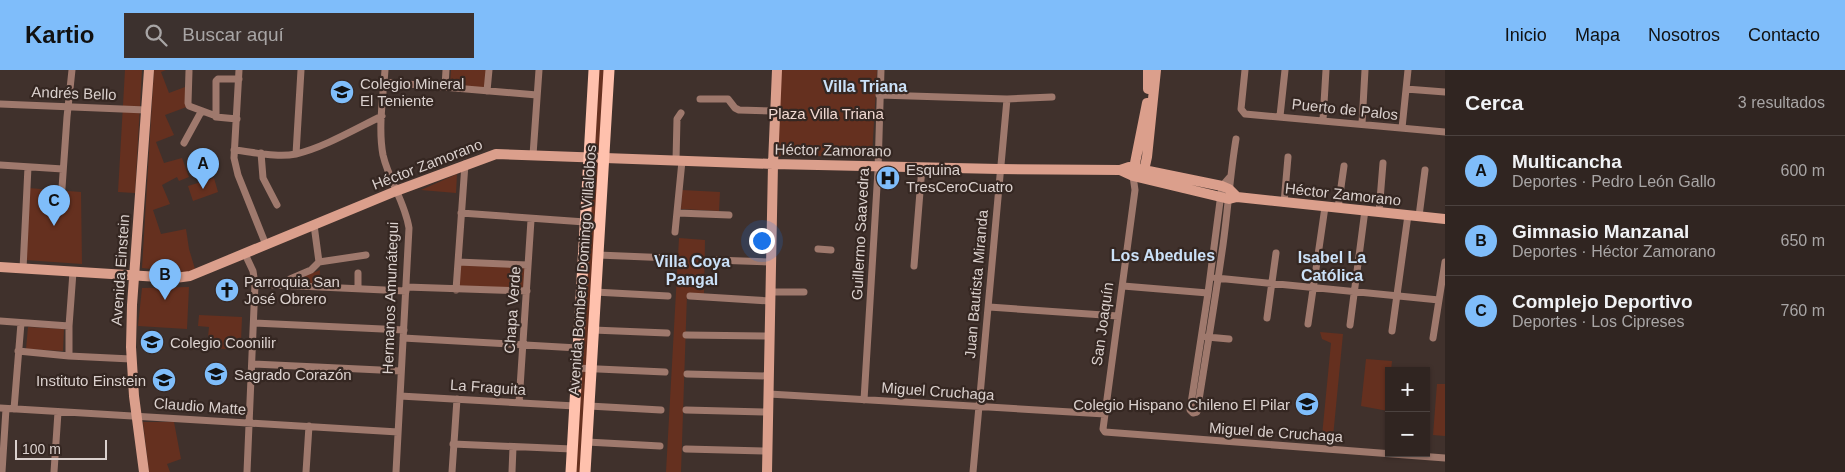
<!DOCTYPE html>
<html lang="es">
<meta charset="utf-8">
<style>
:root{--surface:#302521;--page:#3c312e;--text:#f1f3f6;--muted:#a8a5a5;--line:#4b423f;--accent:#7fbdfa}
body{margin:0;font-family:Helvetica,sans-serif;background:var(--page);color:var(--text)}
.controls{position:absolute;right:15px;bottom:15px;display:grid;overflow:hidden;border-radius:0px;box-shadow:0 1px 4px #0004}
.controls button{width:45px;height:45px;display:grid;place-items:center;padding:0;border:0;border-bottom:1px solid var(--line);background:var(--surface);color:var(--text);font:25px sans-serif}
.scale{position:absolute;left:15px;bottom:12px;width:92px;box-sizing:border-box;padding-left:5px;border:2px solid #dbd1ce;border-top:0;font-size:14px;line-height:18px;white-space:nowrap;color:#dbd1ce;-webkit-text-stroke:4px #352722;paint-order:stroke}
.you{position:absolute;left:761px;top:170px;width:18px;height:18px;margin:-12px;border:4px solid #fff;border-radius:50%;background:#1a73e8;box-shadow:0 0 0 8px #1a73e833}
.badge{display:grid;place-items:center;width:32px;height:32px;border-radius:50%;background:var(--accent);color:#111;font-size:16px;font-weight:700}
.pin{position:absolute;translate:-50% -41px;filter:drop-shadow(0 1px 2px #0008)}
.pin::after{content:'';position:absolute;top:26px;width:18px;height:15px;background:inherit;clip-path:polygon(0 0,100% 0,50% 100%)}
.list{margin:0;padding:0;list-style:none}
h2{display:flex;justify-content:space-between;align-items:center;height:65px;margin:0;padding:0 20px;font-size:21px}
h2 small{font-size:16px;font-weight:400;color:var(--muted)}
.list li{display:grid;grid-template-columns:32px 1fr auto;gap:15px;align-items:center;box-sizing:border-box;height:70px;padding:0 20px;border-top:1px solid var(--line)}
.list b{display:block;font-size:19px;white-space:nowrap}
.list p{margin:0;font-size:16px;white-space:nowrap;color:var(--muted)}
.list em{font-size:16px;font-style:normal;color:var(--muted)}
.icon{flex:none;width:28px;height:28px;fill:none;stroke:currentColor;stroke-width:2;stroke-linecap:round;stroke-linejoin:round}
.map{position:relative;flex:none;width:1445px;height:402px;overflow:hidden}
header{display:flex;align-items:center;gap:30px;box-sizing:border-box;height:70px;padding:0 25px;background:var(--accent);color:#111}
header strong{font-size:24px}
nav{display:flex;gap:28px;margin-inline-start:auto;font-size:18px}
.search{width:350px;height:45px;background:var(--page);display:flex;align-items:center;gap:12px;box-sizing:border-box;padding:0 18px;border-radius:0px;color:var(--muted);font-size:19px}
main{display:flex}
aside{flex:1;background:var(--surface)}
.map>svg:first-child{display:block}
.green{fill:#65301f}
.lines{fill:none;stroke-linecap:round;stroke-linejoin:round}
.street{stroke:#9f796d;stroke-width:7}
.secondary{stroke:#db9f8c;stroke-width:10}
.primary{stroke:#ffc1ad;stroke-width:11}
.labels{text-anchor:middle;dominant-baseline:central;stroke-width:4.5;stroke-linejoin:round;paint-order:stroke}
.poi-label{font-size:15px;fill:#dbd1ce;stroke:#352722;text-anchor:start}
.street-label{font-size:15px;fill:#dbd1ce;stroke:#352722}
.park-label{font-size:15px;fill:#f2dad3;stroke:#352722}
.neighbourhood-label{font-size:16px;font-weight:bold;fill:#cbe1f8;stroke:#352722}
</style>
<header>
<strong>Kartio</strong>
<div class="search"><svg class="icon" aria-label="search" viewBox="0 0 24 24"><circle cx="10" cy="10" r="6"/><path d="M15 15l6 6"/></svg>Buscar aquí</div>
<nav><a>Inicio</a><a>Mapa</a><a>Nosotros</a><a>Contacto</a></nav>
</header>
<main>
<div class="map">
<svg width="1445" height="402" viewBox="0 0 1445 402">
<rect width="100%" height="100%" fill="#40312c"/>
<!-- green -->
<path class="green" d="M125,0h17l-7,123 -17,-1z
M154,0h12l-5,2 8,21 16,-6 7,18 -27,10 9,20 -18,7 8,21 18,-5 7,19 -10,4 -2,-4 -15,8 8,19 -17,6 8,24 25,-5 3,20 6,20 -8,3h-9l-36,-4z
M451,0h37l-2,19 -36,-3z
M597,0h11l-25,402h-11z
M775,0h102l-5,86h-97z
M457,104l-1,19 -35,-3z
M214,108l4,14 -25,9 -5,-15z
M28,118l53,4 1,72 -57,-4z
M682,120l38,2 -1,19 -38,-2z
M679,168l26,2 -1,54h-17l-6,178h-15z
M459,194l67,3 -1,21 -68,-2z
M320,200l-1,15 -30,-1 1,-2z
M189,217l-2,42 -49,-3 4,-38z
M199,245l43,2 -1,24 -13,-1 -1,9 -20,-1 2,-21 -11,-1z
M28,257l36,2 -1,22 -37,-2z
M1320,262l23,2 -10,103 -11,-1 9,-93 -9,-4z
M1366,289l26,2 -1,10h-2l-1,40 -27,-5z
M1437,314h8v52l-12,-1z
M143,352h31l7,37 -14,5 3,8h-21z"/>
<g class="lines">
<!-- street -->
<path class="street" d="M239,0l-5,88 4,17 28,70
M385,0c-2,27 -7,58 -2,85 6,26 22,47 26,73l-13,244
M1245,0l-4,39 4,5 200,18
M189,1l-1,32 1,3 27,10
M384,12l153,13
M445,17l1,-17
M1406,19l39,3
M487,21l2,-21
M879,25l128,4 45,-2
M700,29h28l7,9 4,2 36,1
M0,34l146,6
M1280,46l5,-46
M237,49l-21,-2v-36l2,-2h21
M1323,50l3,-50
M1362,54l3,-54
M1402,58l6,-58
M184,73l17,-31
M234,80c20,2 43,8 62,4 27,-6 61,-26 86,-38
M261,83l2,25 14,27
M296,84l5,-84
M533,85l6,-85
M676,90l1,-41 4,-6
M0,95l63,4
M1133,106l2,14 -30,224 -2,15 2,3 340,26
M1229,108l-7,8 -14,107 -18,117 3,3 4,-1c9,-56 18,-111 26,-167 5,-36 7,-70 13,-106
M62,118l5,-71 5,-47
M1284,133l4,-46
M1338,138l6,-42
M1379,142l4,-49
M461,143l124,9
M678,143l51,2
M1419,146l6,-46
M314,155l5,37 47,-7
M675,162l7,-71
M818,179l13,1
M245,184l8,17 2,13 -8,188
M598,185l73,3
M714,190l57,2
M458,192l70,3
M914,196l8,-99
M23,199l5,-102
M1216,208l223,22
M290,209l21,-9 8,-8
M255,214l151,7
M1123,216l85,7
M406,217l121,4
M358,218v-15
M456,220l9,-126
M595,222l73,4
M771,222h33
M690,226l80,5
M989,237l129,9
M1267,248l9,-65
M0,251l69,5
M254,253l150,7
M1308,254l17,-117
M1350,255l15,-115
M593,260l74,3
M1392,261l16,-116
M686,265l84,1
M1207,267l22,2
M403,268l175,10
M1433,268l12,-76
M18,281l51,5 62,3
M69,286v-30l4,-54
M253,294l148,7
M576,298l89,4
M687,304l82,2
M769,324l336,20
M400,326l175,10
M864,330l14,-230 3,-100
M519,333l12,-183
M589,336l72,4
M0,338l398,24
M14,339l7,-86
M686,340l82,2
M587,372l73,4
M453,374l119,5
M686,379l82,2
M2,402l4,-63
M54,402l4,-60
M306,402l3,-46
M452,402l5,-73
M512,402l1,-25
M973,402l34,-373"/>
<!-- secondary -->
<path class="secondary" d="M1148,19v-19
M1120,100l13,6 96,23 8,-2 208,22
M1133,103l14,-70
M1143,105l4,-18 9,-87
M0,197l175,11 15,-2 206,-85 100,-37 277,10 226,5 121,1 9,-3 93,19 7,3 8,8
M144,402l-10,-76 -3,-49 1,-42 17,-235
M767,402l6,-308 4,-94"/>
<!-- primary -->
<path class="primary" d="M571,402l23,-402
M585,402l24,-402"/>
</g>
<!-- icons -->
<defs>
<g id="school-disc" transform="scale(1.25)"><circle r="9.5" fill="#7fbdfa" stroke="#352722"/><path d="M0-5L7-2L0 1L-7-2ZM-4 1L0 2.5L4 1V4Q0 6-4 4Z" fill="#111"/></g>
<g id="hospital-disc" transform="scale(1.25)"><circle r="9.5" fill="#7fbdfa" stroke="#352722"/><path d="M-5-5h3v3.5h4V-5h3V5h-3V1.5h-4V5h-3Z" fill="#111"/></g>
<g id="church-disc" transform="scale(1.25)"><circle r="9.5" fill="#7fbdfa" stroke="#352722"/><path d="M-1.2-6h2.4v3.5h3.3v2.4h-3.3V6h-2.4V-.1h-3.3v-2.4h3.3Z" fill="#111"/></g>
</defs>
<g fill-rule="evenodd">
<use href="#school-disc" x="342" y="22"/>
<use href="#hospital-disc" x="888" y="108"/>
<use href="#church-disc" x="227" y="220"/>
<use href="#school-disc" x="152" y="272"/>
<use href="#school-disc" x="216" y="304"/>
<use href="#school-disc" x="164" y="310"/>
<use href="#school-disc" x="1307" y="334"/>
</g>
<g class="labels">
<!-- poi labels -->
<g class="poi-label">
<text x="360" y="13">Colegio Mineral<tspan x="360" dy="17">El Teniente</tspan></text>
<text x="906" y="99">Esquina<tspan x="906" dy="17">TresCeroCuatro</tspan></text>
<text x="244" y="211">Parroquia San<tspan x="244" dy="17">José Obrero</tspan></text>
<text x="170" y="272">Colegio Coonilir</text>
<text x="234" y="304">Sagrado Corazón</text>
<text x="146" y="310" text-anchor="end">Instituto Einstein</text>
<text x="1290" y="334" text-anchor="end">Colegio Hispano Chileno El Pilar</text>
</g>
<!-- street labels -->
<g class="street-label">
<text transform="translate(74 23) rotate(2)">Andrés Bello</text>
<text transform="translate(1345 39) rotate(6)">Puerto de Palos</text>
<text transform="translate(833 80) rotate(1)">Héctor Zamorano</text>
<text transform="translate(427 94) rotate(-21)">Héctor Zamorano</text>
<text transform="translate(1343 124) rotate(6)">Héctor Zamorano</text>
<text transform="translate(860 164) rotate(-87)">Guillermo Saavedra</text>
<text transform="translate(120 200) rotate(-86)">Avenida Einstein</text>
<text transform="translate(582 200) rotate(-86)">Avenida Bombero Domingo Villalobos</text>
<text transform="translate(976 214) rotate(-85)">Juan Bautista Miranda</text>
<text transform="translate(390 228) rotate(-88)">Hermanos Amunátegui</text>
<text transform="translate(512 240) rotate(-86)">Chapa Verde</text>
<text transform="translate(1102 254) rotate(-82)">San Joaquín</text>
<text transform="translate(488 317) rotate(4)">La Fraguita</text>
<text transform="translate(938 321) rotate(4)">Miguel Cruchaga</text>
<text transform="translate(200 336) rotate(4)">Claudio Matte</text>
<text transform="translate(1276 362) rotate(4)">Miguel de Cruchaga</text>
</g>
<!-- park labels -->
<g class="park-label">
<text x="826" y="43">Plaza Villa Triana</text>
</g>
<!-- neighbourhood labels -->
<g class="neighbourhood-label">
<text x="865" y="16">Villa Triana</text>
<text x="1163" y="185">Los Abedules</text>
<text x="1332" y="187">Isabel La<tspan x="1332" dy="18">Católica</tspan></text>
<text x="692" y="191">Villa Coya<tspan x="692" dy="18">Pangal</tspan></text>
</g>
</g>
</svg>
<div class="controls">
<button>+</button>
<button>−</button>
</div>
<div class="scale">100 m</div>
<div class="you"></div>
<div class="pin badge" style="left:203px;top:119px">A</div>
<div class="pin badge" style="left:165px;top:230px">B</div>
<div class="pin badge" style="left:54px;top:156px">C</div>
</div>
<aside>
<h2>Cerca<small>3 resultados</small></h2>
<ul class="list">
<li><span class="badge">A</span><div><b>Multicancha</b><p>Deportes · Pedro León Gallo</p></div><em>600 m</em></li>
<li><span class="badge">B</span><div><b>Gimnasio Manzanal</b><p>Deportes · Héctor Zamorano</p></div><em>650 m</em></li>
<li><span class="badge">C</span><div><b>Complejo Deportivo</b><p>Deportes · Los Cipreses</p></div><em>760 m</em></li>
</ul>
</aside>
</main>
